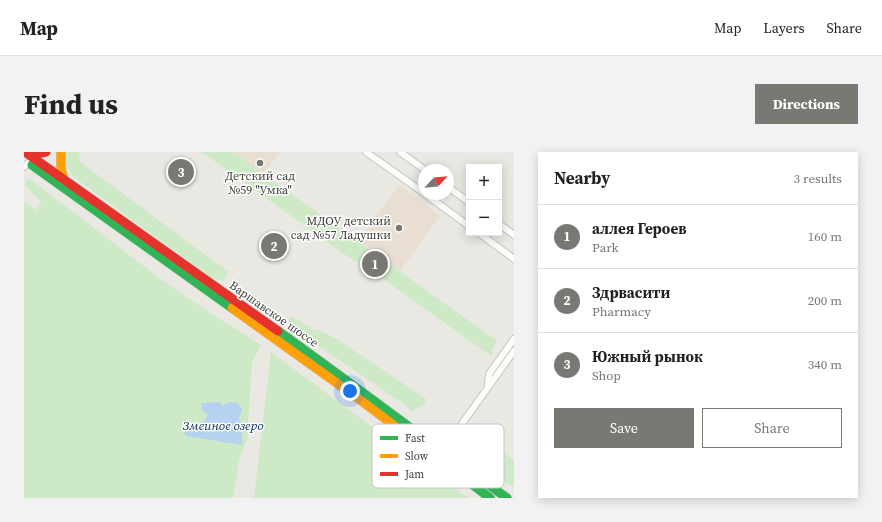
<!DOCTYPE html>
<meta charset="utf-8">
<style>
:root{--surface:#fff;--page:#f2f2f2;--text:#222;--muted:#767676;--line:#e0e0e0;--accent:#7a7873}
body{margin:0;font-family:"Source Serif 4",serif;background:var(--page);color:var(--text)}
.controls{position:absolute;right:12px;top:12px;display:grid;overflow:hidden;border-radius:0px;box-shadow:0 2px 10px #0003}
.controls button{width:36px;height:36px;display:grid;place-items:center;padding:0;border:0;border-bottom:1px solid var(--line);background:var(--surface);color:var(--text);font:20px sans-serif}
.compass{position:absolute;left:394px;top:12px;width:36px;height:36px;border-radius:50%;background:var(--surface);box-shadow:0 2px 10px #0003;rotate:64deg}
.you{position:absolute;left:326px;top:239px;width:14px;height:14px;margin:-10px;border:3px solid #fff;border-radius:50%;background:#1a73e8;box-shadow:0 0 0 6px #1a73e833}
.badge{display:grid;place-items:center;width:26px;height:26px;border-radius:50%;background:var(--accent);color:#fff;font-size:13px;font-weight:700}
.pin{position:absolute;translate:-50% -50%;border:2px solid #fff;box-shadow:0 1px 4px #0006}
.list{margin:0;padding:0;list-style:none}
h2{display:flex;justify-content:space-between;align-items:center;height:52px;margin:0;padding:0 16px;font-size:17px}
h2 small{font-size:13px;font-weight:400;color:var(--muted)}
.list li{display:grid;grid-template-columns:26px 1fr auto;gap:12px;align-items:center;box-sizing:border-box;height:64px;padding:0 16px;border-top:1px solid var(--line)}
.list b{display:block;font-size:15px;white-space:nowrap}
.list p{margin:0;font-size:13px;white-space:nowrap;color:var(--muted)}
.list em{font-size:13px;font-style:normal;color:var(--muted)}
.actions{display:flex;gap:8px;padding:12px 16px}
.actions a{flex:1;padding:9px 0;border:1px solid var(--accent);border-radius:0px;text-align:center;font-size:14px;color:var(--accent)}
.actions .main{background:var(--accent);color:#fff}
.map{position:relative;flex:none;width:490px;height:346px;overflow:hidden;border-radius:0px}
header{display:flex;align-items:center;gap:24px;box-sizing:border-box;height:56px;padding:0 20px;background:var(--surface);border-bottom:1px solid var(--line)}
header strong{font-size:19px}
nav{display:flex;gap:22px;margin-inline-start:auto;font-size:14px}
.intro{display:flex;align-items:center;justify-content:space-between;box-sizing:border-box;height:96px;padding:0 24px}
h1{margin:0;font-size:28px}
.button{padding:10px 18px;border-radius:0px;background:var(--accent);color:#fff;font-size:14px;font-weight:700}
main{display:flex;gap:24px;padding:0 24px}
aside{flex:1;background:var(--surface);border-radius:0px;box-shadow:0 2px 10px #0003}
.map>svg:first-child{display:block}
.education{fill:#e8dfd2}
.green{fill:#cee9c6;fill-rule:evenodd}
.water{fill:#b5d2f1}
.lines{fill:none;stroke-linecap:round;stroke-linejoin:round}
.street-casing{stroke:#c5c5c0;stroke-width:8}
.fast-casing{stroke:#c5c5c0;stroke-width:10}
.slow-casing{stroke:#c5c5c0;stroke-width:10}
.jam-casing{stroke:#c5c5c0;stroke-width:10}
.street{stroke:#fcfcfb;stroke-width:6}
.fast{stroke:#30b455;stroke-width:9}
.slow{stroke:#ff9f0a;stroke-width:9}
.jam{stroke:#e5322d;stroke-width:9}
.poi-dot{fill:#7a7873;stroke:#fff;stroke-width:1.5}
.labels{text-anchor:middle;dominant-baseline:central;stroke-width:3;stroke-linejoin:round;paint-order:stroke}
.poi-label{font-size:12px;fill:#3d3c37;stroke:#fff}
.street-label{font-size:12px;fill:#3d3c37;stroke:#fff}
.water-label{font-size:13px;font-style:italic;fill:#052b50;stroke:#fff}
.key{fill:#fff;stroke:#c5c4c3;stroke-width:1}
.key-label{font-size:11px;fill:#3d3c37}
</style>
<header>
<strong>Map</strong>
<nav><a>Map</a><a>Layers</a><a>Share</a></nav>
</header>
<div class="intro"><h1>Find us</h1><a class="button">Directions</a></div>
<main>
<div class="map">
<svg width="490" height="346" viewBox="0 0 490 346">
<rect width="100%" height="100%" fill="#eae8e2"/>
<!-- education -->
<path class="education" d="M208,0h48l-17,23z
M375,33l41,31 -40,55 -42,-31z"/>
<!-- green -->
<path class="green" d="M39,0h17l-1,3 1,7 149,110 -6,9 -12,-4 -139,-101 -9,-15z
M178,0h31l264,189 -6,10 3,2 -3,3 -115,-82 -32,-20z
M3,27l7,3 128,98 44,30 55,35 -9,18 -5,76 -8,22 -6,37h-209v-296l12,8 5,-8 -16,-17zM177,251l21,3 17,12 3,12 -59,-2 8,-2 12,2v-5l5,-8 -6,-5z
M265,164l8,3 16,11h5l22,11 86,58 -2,5 -12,8 -7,-7 -107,-73 -9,-9z
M247,200l197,146h-214z
M453,287l21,13 7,2 9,7v26l-9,-5 -37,-33 -2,-8z"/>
<!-- water -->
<path class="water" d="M196,250l2,4 7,-4 9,1 4,7 -3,8 3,12v15l-56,-9 -4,-8 9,-2 12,2v-5l5,-8 -6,-5 -1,-7z"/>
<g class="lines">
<!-- street casing -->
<g class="street-casing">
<path id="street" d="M342,0l58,41
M376,0l25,18
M0,15l4,-4
M424,35l21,15
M401,42l44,32
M475,72l15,11
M455,81l35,26
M464,233l1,-11 25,-35
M408,293l10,-3 12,-7
M429,308l-1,-15 2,-10 60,-84"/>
</g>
<!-- fast casing -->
<g class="fast-casing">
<path id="fast" d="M8,13l200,143
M254,179c77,55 152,112 229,167
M415,307l51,39"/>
</g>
<!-- slow casing -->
<g class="slow-casing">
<path id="slow" d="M37,0v16l3,12
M208,156l123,88 84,63"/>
</g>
<!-- jam casing -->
<g class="jam-casing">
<path id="jam" d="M1,0l253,179
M2,0l9,2 11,-2"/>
</g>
<!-- street -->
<use href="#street" class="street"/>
<!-- fast -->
<use href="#fast" class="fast"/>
<!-- slow -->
<use href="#slow" class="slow"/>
<!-- jam -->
<use href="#jam" class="jam"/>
</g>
<!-- markers -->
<g class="poi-dot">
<circle cx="236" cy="11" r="4"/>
<circle cx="375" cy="76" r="4"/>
</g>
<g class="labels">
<!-- poi labels -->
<g class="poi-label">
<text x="236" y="24">Детский сад<tspan x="236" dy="14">№59 "Умка"</tspan></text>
<text x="367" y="69" text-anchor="end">МДОУ детский<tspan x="367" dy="14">сад №57 Ладушки</tspan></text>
</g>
<!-- street labels -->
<g class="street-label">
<text transform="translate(250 162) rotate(35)">Варшавское шоссе</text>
</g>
<!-- water labels -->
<g class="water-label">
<text x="199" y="273">Змеиное озеро</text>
</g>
</g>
<!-- legend -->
<rect x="348" y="272" width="132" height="64" rx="6" class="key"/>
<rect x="356" y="284" width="18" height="4" fill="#30b455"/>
<rect x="356" y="302" width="18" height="4" fill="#ff9f0a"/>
<rect x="356" y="320" width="18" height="4" fill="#e5322d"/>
<g class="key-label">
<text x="381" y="290">Fast</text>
<text x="381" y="308">Slow</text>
<text x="381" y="326">Jam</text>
</g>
</svg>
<div class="controls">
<button>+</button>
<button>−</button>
</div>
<svg class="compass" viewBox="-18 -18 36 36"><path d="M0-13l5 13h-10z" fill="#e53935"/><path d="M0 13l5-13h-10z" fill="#767676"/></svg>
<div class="you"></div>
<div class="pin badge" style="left:351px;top:112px">1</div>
<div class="pin badge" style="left:250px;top:94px">2</div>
<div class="pin badge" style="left:157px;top:20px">3</div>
</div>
<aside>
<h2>Nearby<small>3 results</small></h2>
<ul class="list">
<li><span class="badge">1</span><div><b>аллея Героев</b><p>Park</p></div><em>160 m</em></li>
<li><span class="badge">2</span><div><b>Здрвасити</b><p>Pharmacy</p></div><em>200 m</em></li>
<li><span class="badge">3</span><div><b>Южный рынок</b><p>Shop</p></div><em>340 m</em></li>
</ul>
<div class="actions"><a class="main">Save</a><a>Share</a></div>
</aside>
</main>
